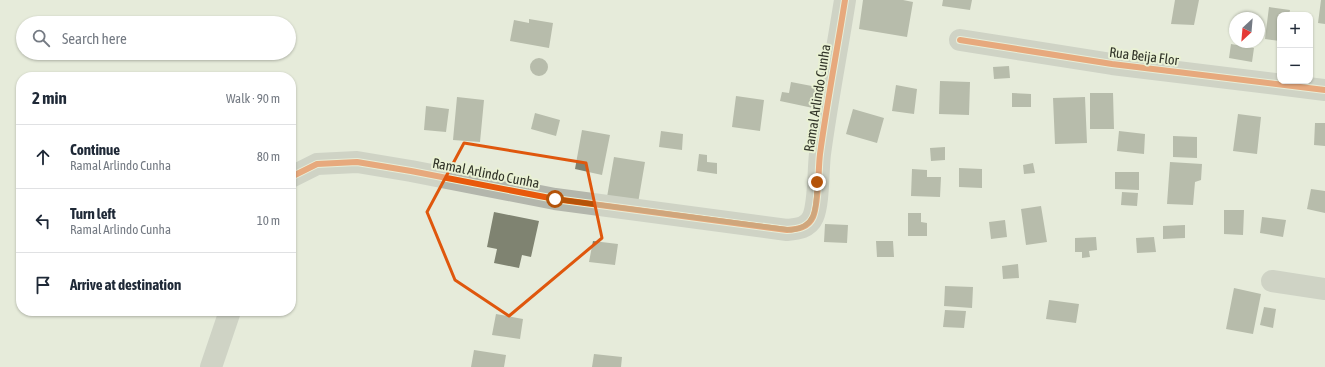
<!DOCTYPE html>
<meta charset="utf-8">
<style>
:root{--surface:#fff;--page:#f2f2f3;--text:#1f2937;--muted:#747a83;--line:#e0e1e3}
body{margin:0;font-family:"Asap Condensed",sans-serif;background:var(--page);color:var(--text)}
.controls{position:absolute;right:12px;top:12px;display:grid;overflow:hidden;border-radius:8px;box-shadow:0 1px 3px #0004}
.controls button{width:36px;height:36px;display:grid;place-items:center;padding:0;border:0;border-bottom:1px solid var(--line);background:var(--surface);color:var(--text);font:20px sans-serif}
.compass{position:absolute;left:1229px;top:12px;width:36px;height:36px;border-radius:50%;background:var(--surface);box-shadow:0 1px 3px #0004;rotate:206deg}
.stop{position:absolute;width:12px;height:12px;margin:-9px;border:3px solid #b45309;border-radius:50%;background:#fff}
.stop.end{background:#b45309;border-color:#fff;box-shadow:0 1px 4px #0008}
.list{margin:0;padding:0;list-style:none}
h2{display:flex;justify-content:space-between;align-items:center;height:52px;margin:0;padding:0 16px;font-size:17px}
h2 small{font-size:13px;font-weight:400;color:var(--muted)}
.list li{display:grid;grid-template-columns:26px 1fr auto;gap:12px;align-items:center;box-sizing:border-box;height:64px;padding:0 16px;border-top:1px solid var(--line)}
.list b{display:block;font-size:15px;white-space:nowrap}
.list p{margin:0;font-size:13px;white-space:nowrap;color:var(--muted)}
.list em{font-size:13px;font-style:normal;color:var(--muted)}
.icon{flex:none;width:22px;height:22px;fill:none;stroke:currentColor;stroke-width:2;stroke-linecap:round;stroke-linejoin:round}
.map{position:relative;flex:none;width:1325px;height:367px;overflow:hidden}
.search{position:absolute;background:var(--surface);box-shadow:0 1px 3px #0004;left:16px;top:16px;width:280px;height:44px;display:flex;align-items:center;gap:10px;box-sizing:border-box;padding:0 14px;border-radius:22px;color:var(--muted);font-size:15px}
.panel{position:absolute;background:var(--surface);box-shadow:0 1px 3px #0004;left:16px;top:72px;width:280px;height:244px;border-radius:16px}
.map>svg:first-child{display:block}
.building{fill:#7f8371}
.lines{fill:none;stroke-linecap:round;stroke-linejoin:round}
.street{stroke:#b3b6ac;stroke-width:22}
.cycleway-casing{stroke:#e9f1d4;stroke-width:8}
.cycleway{stroke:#e8590c;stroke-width:6}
.route{stroke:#b45309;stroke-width:5}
.marked{fill:none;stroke:#df570d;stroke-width:3;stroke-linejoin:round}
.labels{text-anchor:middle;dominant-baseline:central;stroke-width:4;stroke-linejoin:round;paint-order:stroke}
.street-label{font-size:14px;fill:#303327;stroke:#e9f1d4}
</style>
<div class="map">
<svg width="1325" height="367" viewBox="0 0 1325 367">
<rect width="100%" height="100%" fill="#e6ebda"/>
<!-- building -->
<path class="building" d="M863,0h40l10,2 -6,35 -48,-8z
M943,0h29l-2,10 -28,-4z
M1175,0h24l-5,25 -23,-1z
M1321,0h4v24l-7,-1z
M1269,7l21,3 -1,5h-9v26l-15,-2z
M529,19l24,4 -4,25 -39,-7 4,-21 15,3z
M1231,44l23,4 -2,14 -23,-4z
M530 67a9 9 0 1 1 18 0a9 9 0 1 1-18 0Z
M1009,66l1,12 -16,1 -1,-12z
M940,81l30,1 -1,33 -30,-1z
M791,82l26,5 -4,21 -33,-7 2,-9 7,1z
M896,85l21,4 -3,25 -22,-3z
M1012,93l19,1v13h-19z
M1090,93h23l1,36h-24z
M736,96l28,4 -4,31 -28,-4z
M457,97l27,3 -4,42 -27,-2z
M1085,97l2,46 -32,1 -2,-46z
M426,106l23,3 -3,23 -22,-2z
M853,109l31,9 -7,25 -31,-9z
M535,113l25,7 -4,16 -25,-7z
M1238,114l23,3 -4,37 -24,-3z
M1315,123h10v23l-11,-1z
M582,130l28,5 -8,40 -27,-6z
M661,131l22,3 -1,16 -23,-3z
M1119,131l26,3 -1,20 -27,-3z
M1173,136l24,1v21l-24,-1z
M945,147v13l-14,1 -1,-13z
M699,154l8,1v7l10,1v11l-20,-3z
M614,157l31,5 -7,41 -31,-6z
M1170,162l32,2 -1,16 -6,2 -2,23 -26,-1z
M1033,163l2,10 -11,1 -1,-9z
M959,168l23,1v19l-23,-1z
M912,169l15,1v7h14l-1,20 -29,-1z
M1115,172h24v18l-24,-1z
M1311,189l14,2v22l-18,-4z
M1122,192l16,1 -1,13 -16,-1z
M1041,206l6,36 -21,3 -5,-36z
M1224,210h20l-1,25 -19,-1z
M494,212l45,9 -8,36 -9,-2 -3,13 -25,-5 3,-14 -10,-2z
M908,213h13v9l6,1v13h-19z
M1262,217l24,3 -3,17 -23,-4z
M1005,220l2,17 -16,2 -2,-17z
M825,224l23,1 -1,18 -23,-1z
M1185,225v13l-22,1v-13z
M1096,237l1,13 -8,1 1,6 -8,1v-6h-7v-14z
M1154,237l2,15 -19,1 -1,-15z
M593,241l25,3 -3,21 -26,-3z
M876,241h17l1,16h-17z
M1018,264l1,14 -16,1 -1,-13z
M945,286l28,1 -1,21 -28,-2z
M1234,288l27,6 -8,40 -27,-5z
M1049,300l30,4 -3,19 -30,-4z
M1264,307l12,2 -3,19 -13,-3z
M945,310l21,1 -2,17 -21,-1z
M496,314l27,5 -3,20 -28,-4z
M474,350l32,5 -2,12h-33z
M594,354l28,3 -1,10h-29z"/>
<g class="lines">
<!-- street -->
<path class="street" d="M960,40l152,24 213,26
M291,177l26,-13 40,-2 54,9 144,28 232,31c11,-1 21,-2 26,-13 6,-14 5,-47 7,-63 7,-52 17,-103 25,-154
M1272,281l53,8
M211,367l19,-56"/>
<!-- cycleway casing -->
<g class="cycleway-casing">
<path id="cycleway" d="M960,40l152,24 213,26
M291,177l26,-13 40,-2 54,9 144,28 232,31c11,-1 21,-2 26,-13 6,-14 5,-47 7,-63 7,-52 17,-103 25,-154"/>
</g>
<!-- cycleway -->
<use href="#cycleway" class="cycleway"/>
</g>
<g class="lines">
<!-- route -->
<path class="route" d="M555,199l236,31c28,-3 25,-26 26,-48"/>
</g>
<!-- marked area -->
<path d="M0 0H1325V367H0ZM464,143l122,20 16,75 -93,78 -54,-36 -28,-68z" fill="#e6ebda" fill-opacity=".55" fill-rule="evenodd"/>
<path class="marked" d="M464,143l122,20 16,75 -93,78 -54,-36 -28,-68z"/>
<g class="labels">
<!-- street labels -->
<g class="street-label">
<text transform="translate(1144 56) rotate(7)">Rua Beija Flor</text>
<text transform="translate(817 98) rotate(-81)">Ramal Arlindo Cunha</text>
<text transform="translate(486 173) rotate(11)">Ramal Arlindo Cunha</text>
</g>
</g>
</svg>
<div class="controls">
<button>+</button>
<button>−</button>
</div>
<svg class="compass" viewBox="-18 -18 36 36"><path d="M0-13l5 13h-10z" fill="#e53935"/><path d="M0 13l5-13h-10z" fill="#747a83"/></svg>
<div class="stop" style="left:555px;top:199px"></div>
<div class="stop end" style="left:817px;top:182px"></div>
<div class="search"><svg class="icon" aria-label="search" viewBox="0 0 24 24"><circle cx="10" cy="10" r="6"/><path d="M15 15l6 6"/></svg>Search here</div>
<section class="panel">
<h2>2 min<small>Walk · 90 m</small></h2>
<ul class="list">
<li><svg class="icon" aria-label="ahead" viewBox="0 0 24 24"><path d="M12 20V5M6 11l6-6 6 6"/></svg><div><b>Continue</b><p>Ramal Arlindo Cunha</p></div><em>80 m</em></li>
<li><svg class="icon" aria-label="left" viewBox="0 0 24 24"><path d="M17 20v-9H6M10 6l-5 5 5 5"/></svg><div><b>Turn left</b><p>Ramal Arlindo Cunha</p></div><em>10 m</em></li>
<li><svg class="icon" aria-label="arrive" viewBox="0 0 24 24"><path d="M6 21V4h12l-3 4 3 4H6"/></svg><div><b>Arrive at destination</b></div></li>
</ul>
</section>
</div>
